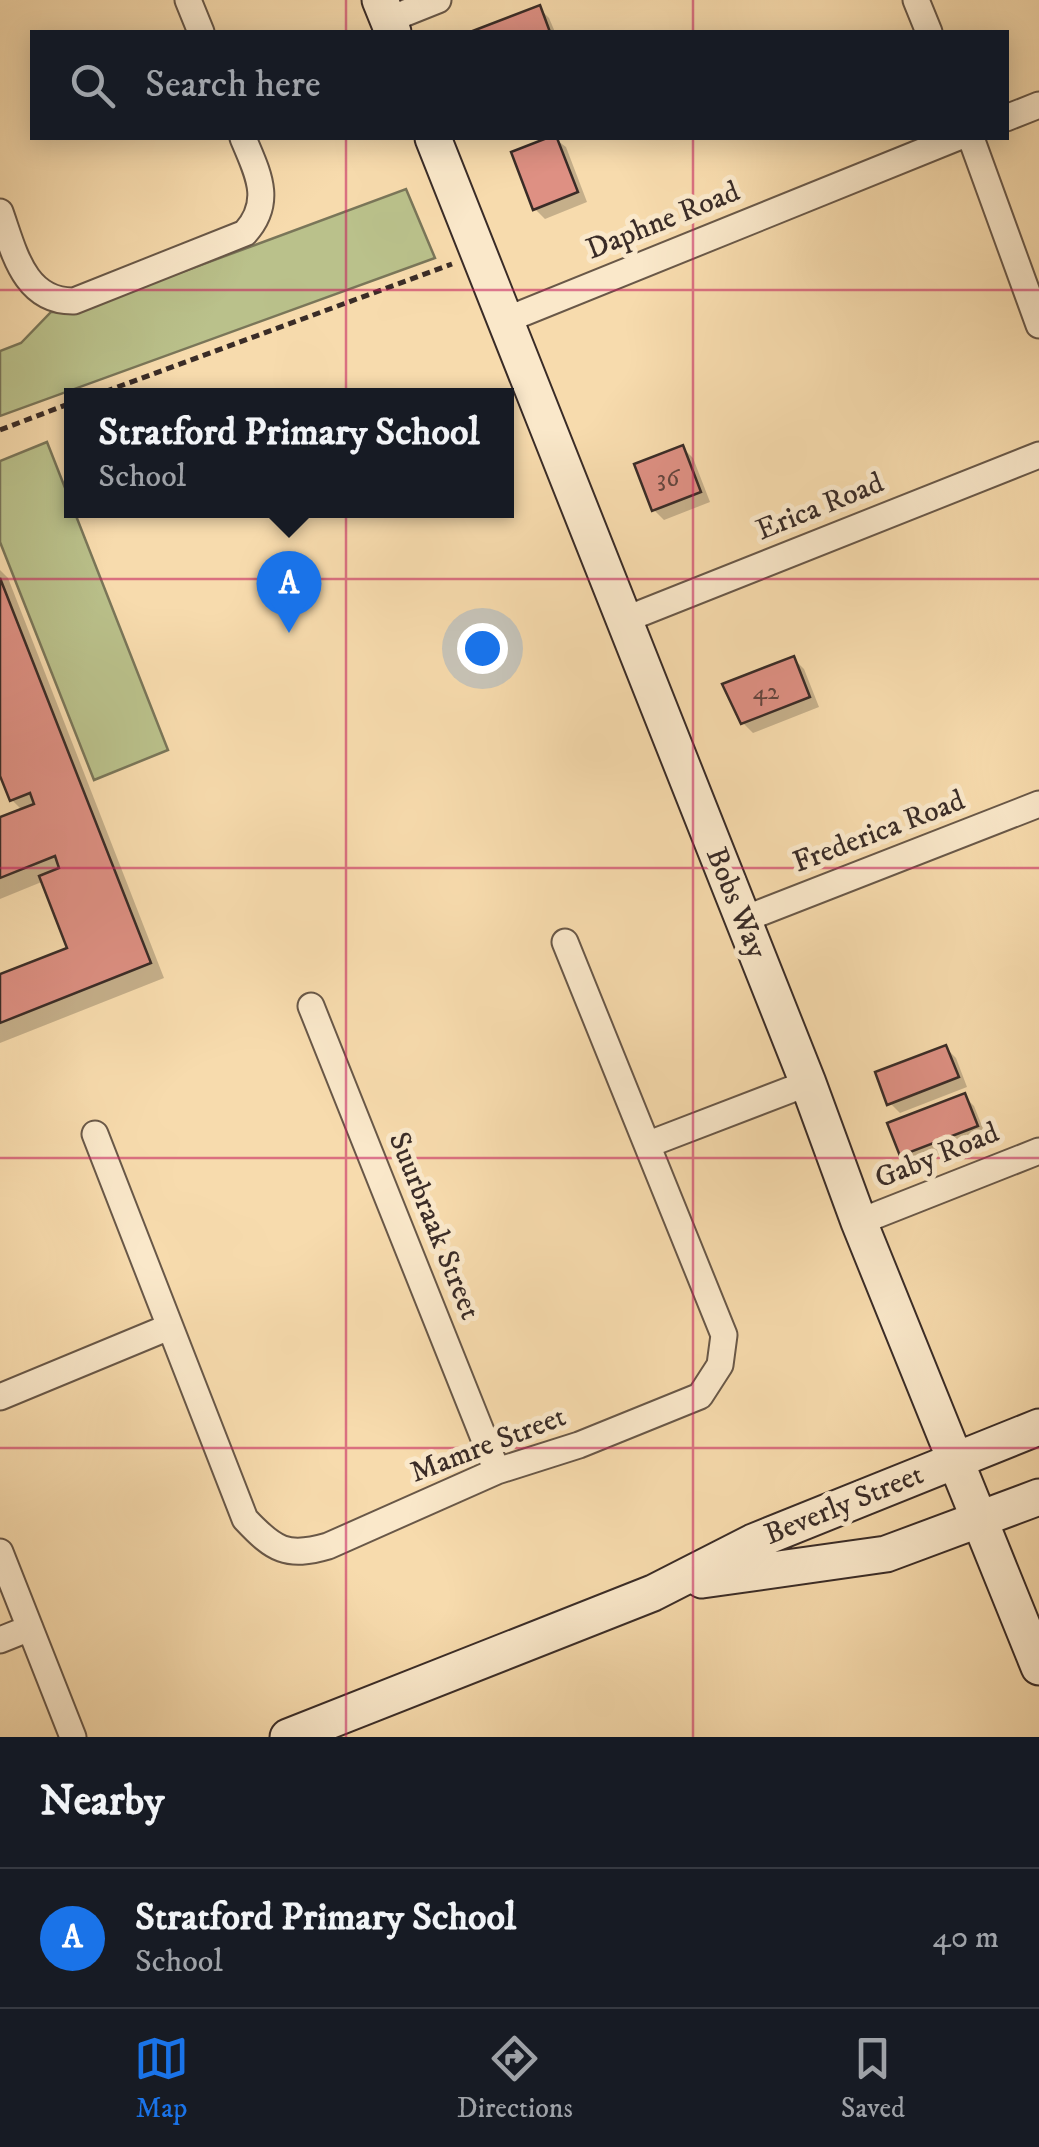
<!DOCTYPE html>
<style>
:root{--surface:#171b24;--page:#242831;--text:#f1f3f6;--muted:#9ea1a6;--line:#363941;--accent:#1a73e8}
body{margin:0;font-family:"IM FELL DW Pica",serif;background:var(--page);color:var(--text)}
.you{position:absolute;left:482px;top:648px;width:35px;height:35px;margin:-25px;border:8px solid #fff;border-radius:50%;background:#1a73e8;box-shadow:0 0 0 15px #1a73e833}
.badge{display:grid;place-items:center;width:65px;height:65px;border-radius:50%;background:var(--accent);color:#fff;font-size:32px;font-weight:700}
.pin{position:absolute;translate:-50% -82px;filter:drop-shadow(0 2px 5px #0008)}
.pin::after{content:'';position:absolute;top:52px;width:35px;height:30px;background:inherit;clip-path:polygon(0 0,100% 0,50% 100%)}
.popup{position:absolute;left:64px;top:388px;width:450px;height:130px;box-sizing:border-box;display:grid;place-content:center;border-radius:0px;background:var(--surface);filter:drop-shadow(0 2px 8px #0005);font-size:32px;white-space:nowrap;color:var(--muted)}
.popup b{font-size:38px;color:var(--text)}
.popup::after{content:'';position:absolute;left:50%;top:100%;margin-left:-20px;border:20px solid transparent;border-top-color:var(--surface)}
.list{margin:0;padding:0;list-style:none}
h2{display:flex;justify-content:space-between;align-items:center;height:130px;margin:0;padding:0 40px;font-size:42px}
h2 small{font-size:32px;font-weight:400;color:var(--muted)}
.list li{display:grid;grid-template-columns:65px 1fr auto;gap:30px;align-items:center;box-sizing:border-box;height:140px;padding:0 40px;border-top:2px solid var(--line)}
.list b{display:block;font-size:38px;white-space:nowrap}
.list p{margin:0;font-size:32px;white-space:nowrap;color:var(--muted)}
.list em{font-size:32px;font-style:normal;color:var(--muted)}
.icon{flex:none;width:55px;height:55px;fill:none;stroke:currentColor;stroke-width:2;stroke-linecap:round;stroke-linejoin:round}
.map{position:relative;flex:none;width:1039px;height:1737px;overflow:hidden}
.search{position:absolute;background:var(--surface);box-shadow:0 5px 25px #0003;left:30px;right:30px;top:30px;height:110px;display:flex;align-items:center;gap:25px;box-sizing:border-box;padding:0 35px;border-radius:0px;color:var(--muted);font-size:38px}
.sheet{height:270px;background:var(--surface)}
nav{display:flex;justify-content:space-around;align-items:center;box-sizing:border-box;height:140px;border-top:2px solid var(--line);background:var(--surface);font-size:28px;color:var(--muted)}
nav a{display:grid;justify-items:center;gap:5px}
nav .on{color:var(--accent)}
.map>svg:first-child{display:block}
.green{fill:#bac18b;stroke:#7a7659;stroke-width:2.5}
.shadow{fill:#0003}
.building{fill:#de9083;stroke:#3a2c27;stroke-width:2.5}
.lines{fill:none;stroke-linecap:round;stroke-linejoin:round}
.street-casing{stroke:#695848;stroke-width:29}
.secondary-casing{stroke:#3a2c27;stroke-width:39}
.path{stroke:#3a2c27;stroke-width:5;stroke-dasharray:8 5;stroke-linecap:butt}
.street{stroke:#fae8ca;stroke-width:25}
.secondary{stroke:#fae8ca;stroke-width:35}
.grid{fill:none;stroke:#c2185b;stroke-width:2.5;stroke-opacity:0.55}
.labels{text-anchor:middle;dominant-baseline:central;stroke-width:10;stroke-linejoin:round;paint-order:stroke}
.number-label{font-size:25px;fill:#63453e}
.street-label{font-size:30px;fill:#3a2c27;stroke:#fae8ca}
</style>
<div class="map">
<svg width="1039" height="1737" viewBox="0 0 1039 1737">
<rect width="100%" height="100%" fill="#f7dbad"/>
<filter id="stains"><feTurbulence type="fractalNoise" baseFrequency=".002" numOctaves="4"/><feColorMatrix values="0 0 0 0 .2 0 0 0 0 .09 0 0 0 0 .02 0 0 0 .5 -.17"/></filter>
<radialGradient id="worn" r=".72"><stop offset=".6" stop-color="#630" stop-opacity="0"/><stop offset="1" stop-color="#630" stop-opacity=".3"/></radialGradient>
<!-- green -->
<path class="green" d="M406,189l29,69 -435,158v-65l21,-8 30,-31h23z
M47,442l121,308 -74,30 -94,-238v-81z"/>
<!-- shadow -->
<path class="shadow" d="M539,8l10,10 6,14h-78z
M554,138l12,9 21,55 -42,17 -10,-10 -21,-56z
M683,448l10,10 17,44 -46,18 -10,-10z
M0,570l8,8 156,400 -164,65v-66l70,-28 -26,-68 -44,18v-79l23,-9 -11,-11 -12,-31z
M794,659l10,10 15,38 -66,26 -10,-10z
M946,1048l10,10 11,29 -67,26 -10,-10z
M964,1096l10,10 12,30 -74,29 -10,-10z"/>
<!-- building -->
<path class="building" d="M540,5l10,27h-80z
M547,138h10l21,54 -45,18 -22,-58z
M683,445l18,47 -49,19 -18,-47z
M0,578l151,385 -151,60v-49l67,-26 -28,-72 20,-8 -4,-12 -55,22v-61l34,-13 -4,-11 -20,8 -10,-25z
M794,656l16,41 -69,27 -19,-40z
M946,1045l13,32 -72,28 -12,-33z
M965,1093l13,33 -78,30 -13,-33z"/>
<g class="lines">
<!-- street casing -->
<g class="street-casing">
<path id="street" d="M188,0l13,32
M916,0l13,32
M388,20l50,-20
M1006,118l33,-13
M971,138l68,187
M0,212c14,39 24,90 74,89l171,-68c29,-32 12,-61 -2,-95
M506,320l450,-182
M624,620l415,-165
M742,920l297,-116
M311,1006l186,465
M95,1134l150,385c29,31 42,39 83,27l169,-75 82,-26 121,-49 20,-31 4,-30 -159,-393
M649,1144l159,-61
M859,1222l180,-71
M0,1397l169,-70
M0,1552l73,185
M0,1640l30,-12"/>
</g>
<!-- secondary casing -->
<g class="secondary-casing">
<path id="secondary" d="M380,0l13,32
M433,138l375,945 51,139 180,445
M702,1580l184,-26 153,-57
M288,1737l365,-144 100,-51 286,-115"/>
</g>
<!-- path -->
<path class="path" d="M93,396l359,-132
M0,430l71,-27"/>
<!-- street -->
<use href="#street" class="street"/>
<!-- secondary -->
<use href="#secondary" class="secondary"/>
</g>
<!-- grid -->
<path class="grid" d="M346,0v32M693,0v32M346,138v1599M693,138v1599M0,290h1039M0,579h1039M0,868h1039M0,1158h1039M0,1448h1039"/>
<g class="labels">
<!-- number labels -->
<g class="number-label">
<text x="668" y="478">36</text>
<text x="766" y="691">42</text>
</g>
<!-- street labels -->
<g class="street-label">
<text transform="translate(663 221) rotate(-22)">Daphne Road</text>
<text transform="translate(820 507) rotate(-22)">Erica Road</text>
<text transform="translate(879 832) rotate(-21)">Frederica Road</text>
<text transform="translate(736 903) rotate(68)">Bobs Way</text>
<text transform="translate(937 1156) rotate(-22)">Gaby Road</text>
<text transform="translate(434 1226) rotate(68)">Suurbraak Street</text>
<text transform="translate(488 1445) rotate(-21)">Mamre Street</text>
<text transform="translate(844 1505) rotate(-22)">Beverly Street</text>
</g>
</g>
<rect width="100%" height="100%" filter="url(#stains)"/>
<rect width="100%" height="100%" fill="url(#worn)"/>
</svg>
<div class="you"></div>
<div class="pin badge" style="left:289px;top:633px">A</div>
<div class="popup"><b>Stratford Primary School</b>School</div>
<div class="search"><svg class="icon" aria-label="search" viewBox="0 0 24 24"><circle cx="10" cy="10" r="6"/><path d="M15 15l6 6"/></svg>Search here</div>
</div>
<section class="sheet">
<h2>Nearby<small></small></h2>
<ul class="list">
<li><span class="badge">A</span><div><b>Stratford Primary School</b><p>School</p></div><em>40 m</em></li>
</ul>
</section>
<nav>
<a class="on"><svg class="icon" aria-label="map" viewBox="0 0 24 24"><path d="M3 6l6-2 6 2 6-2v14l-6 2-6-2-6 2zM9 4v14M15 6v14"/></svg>Map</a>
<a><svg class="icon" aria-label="directions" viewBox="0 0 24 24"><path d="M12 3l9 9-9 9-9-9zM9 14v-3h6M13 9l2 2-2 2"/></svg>Directions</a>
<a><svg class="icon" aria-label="saved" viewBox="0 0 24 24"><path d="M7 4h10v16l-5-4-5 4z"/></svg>Saved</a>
</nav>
